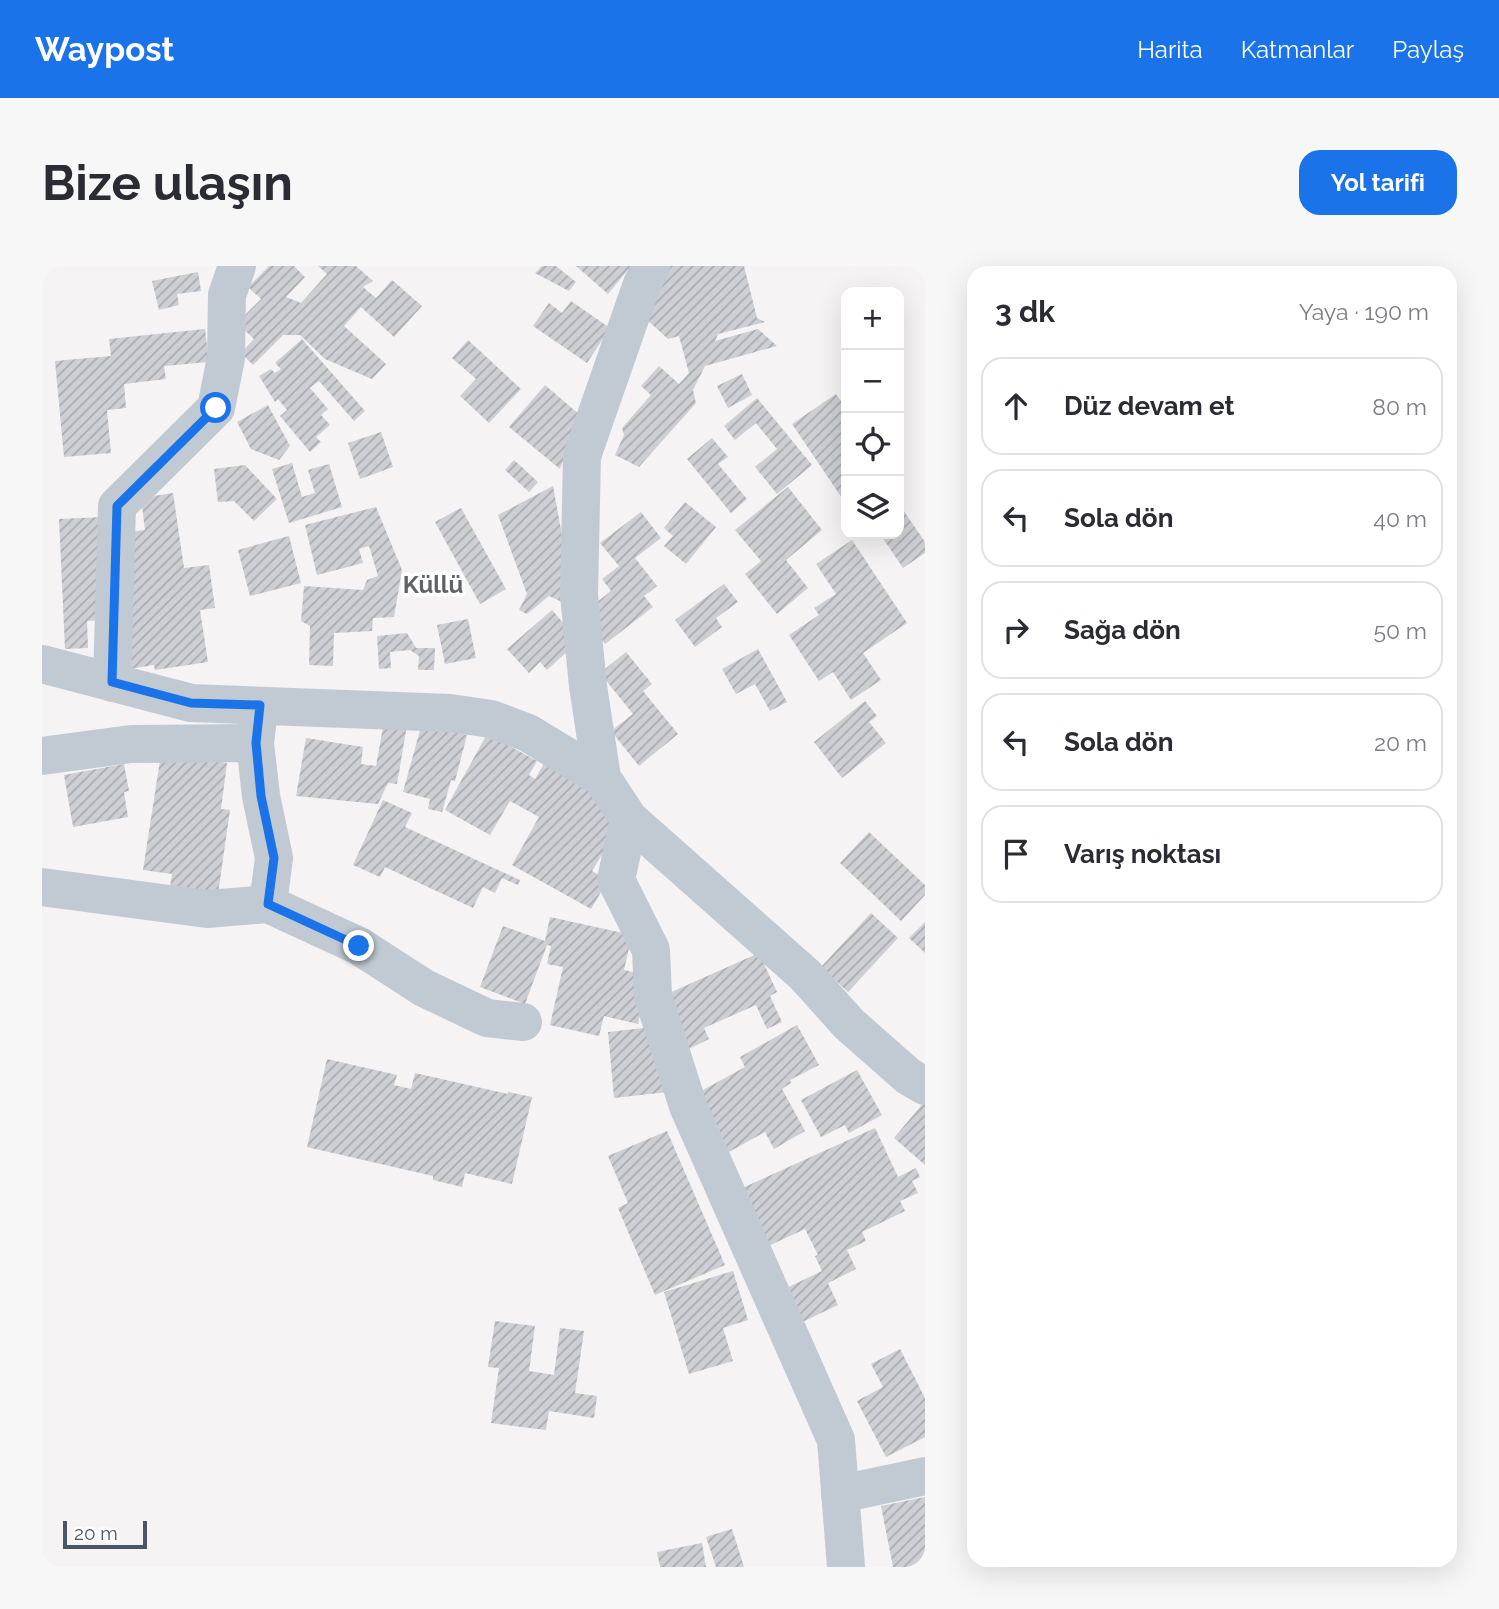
<!DOCTYPE html>
<html lang="tr">
<meta charset="utf-8">
<style>
:root{--surface:#fff;--page:#f7f7f7;--text:#2b2b33;--muted:#7c7c81;--line:#e1e1e2;--accent:#1a73e8}
body{margin:0;font-family:Raleway,sans-serif;background:var(--page);color:var(--text)}
.controls{position:absolute;right:21px;top:21px;display:grid;overflow:hidden;border-radius:14px;box-shadow:0 7px 28px #0002}
.controls button{width:63px;height:63px;display:grid;place-items:center;padding:0;border:0;border-bottom:2px solid var(--line);background:var(--surface);color:var(--text);font:35px sans-serif}
.scale{position:absolute;left:21px;bottom:18px;width:84px;box-sizing:border-box;padding-left:7px;border:4px solid #4a5661;border-top:0;font-size:19px;line-height:24px;white-space:nowrap;color:#4a5661;-webkit-text-stroke:5px #fff;paint-order:stroke}
.stop{position:absolute;width:21px;height:21px;margin:-16px;border:5px solid #1a73e8;border-radius:50%;background:#fff}
.stop.end{background:#1a73e8;border-color:#fff;box-shadow:0 2px 7px #0008}
.list{margin:0;padding:0;list-style:none}
h2{display:flex;justify-content:space-between;align-items:center;height:91px;margin:0;padding:0 28px;font-size:30px}
h2 small{font-size:23px;font-weight:400;color:var(--muted)}
.list li{display:grid;grid-template-columns:46px 1fr auto;gap:21px;align-items:center;box-sizing:border-box;height:98px;margin:0 14px 14px;padding:0 14px;border:2px solid var(--line);border-radius:21px}
.list b{display:block;font-size:26px;white-space:nowrap}
.list em{font-size:23px;font-style:normal;color:var(--muted)}
.icon{flex:none;width:38px;height:38px;fill:none;stroke:currentColor;stroke-width:2;stroke-linecap:round;stroke-linejoin:round}
.map{position:relative;flex:none;width:883px;height:1301px;overflow:hidden;border-radius:21px}
header{display:flex;align-items:center;gap:42px;box-sizing:border-box;height:98px;padding:0 35px;background:var(--accent);color:#fff}
header strong{font-size:33px}
nav{display:flex;gap:38px;margin-inline-start:auto;font-size:24px}
.intro{display:flex;align-items:center;justify-content:space-between;box-sizing:border-box;height:168px;padding:0 42px}
h1{margin:0;font-size:49px}
.button{padding:18px 32px;border-radius:21px;background:var(--accent);color:#fff;font-size:24px;font-weight:700}
main{display:flex;gap:42px;padding:0 42px}
aside{flex:1;background:var(--surface);border-radius:21px;box-shadow:0 7px 28px #0002}
.map>svg:first-child{display:block}
.building{fill:url(#building-hatch)}
.lines{fill:none;stroke-linecap:round;stroke-linejoin:round}
.minor{stroke:#c1cad2;stroke-width:38}
.route{stroke:#1a73e8;stroke-width:9}
.labels{text-anchor:middle;dominant-baseline:central;stroke-width:7;stroke-linejoin:round;paint-order:stroke}
.quarter-label{font-size:24px;font-weight:bold;fill:#5f6368;stroke:#fff}
</style>
<header>
<strong>Waypost</strong>
<nav><a>Harita</a><a>Katmanlar</a><a>Paylaş</a></nav>
</header>
<div class="intro"><h1>Bize ulaşın</h1><a class="button">Yol tarifi</a></div>
<main>
<div class="map">
<svg width="883" height="1301" viewBox="0 0 883 1301">
<defs>
<pattern id="building-hatch" width="6" height="6" patternUnits="userSpaceOnUse" patternTransform="scale(1.75)"><rect width="6" height="6" fill="#cdcfd5"/><path d="M-1 1l2-2M0 6l6-6M5 7l2-2" fill="none" stroke="#a8abb0"/></pattern>
</defs>
<rect width="100%" height="100%" fill="#f5f3f3"/>
<!-- building -->
<path class="building" d="M227,0h25l11,11 -19,20 15,6 26,-29 -9,-8h38l17,15 -10,6 13,11 16,-18 30,26 -28,31 -33,-30 -17,19 42,38 -14,15 -47,-20 -25,-24h-17l-30,30 -12,-12 13,-14 -17,-16 24,-24 -13,-12z
M500,0h14l20,16 -7,9 -34,-18z
M534,0h55l-23,28z
M615,0h87l13,52 8,4 -47,12 -3,7 43,-12 19,17 -72,20 -12,24 3,13 -57,64 -24,-12 9,-20 -2,-7 29,-33 -10,-9 18,-20 20,18 10,-11 -10,-37 -11,3 -34,-31z
M156,6l3,19 -24,3 2,11 -20,5 -7,-29z
M529,35l39,27 -23,35 -54,-37 16,-23 13,10z
M163,63l4,33 -45,4 2,13 -42,5 2,24 -19,2 4,43 -47,4 -9,-96 56,-5 -2,-17z
M260,73l63,72 -11,10 -35,-40 -9,7 18,21 -7,6 9,10 -14,12 5,5 -11,10 -30,-36 7,-6 -9,-11 -3,3 -16,-26 12,-7 4,4 6,-4 -6,-6z
M426,74l53,49 -32,34 -29,-27 16,-17 -24,-21z
M700,108l10,21 -24,13 -11,-22z
M503,119l35,30 -20,54 -51,-42z
M794,128l10,14v96l-54,-80z
M715,132l55,67 -35,29 -22,-27 22,-18 -21,-26 -21,17 -11,-14z
M226,139l22,41 -11,14 -28,-11 -14,-27z
M339,166l12,35 -33,12 -12,-36z
M670,172l16,19 -10,7 29,35 -16,14 -44,-54z
M472,194l24,22 -9,10 -24,-22z
M250,197l10,34 13,-4 -7,-23 21,-6 13,43 -53,16 -17,-54z
M203,199l32,34 -23,22 -20,-20 -16,1 -4,-33z
M511,220l14,77 -5,39 -13,-6 -22,18 -8,-4 8,-16 -29,-79z
M746,221l34,43 -36,30 22,28 -31,26 -32,-40 16,-13 -26,-31z
M131,227l11,75 25,-3 6,43 -15,2 8,52 -53,8 -1,-5 -25,4 -7,-136 23,-3 -4,-32z
M643,236l31,25 -30,37 -22,-18 9,-10 -9,-8z
M857,238l26,38v11l-22,15 -23,-34h19z
M334,241l26,63 -8,47 -21,1 -1,13 -38,2 -1,33 -24,-1 1,-39 -9,-5 3,-35 59,4 4,-10 11,-4 -9,-30 -10,3 4,14 -46,12 -12,-50z
M419,242l45,81 -26,15 -45,-82z
M599,246l20,26 -26,20 22,28 -13,10 9,11 -48,37 -23,-30 29,-23 -9,-12 17,-13 -19,-23z
M61,251l4,103 -20,1 1,27 -23,1 -6,-130z
M247,270l12,47 -51,13 -12,-46z
M810,274l55,83 -44,30 18,27 -30,20 -18,-28 -14,9 -30,-46 30,-20 -5,-7 22,-14 -20,-30z
M682,318l14,18 -22,16 6,9 -27,20 -20,-27z
M510,344l27,31 -32,29 -7,-8 -11,11 -22,-24z
M426,353l8,39 -31,6 -8,-39z
M365,367l9,15h19l-1,22h-16l1,-14 -9,-6 -20,2 1,16 -12,1 -2,-33z
M716,383l29,53 -17,9 -15,-27 -19,10 -14,-25z
M584,386l26,32 -9,7 35,43 -39,32 -28,-35 22,-17 -33,-41z
M823,435l12,15 -8,6 17,21 -44,35 -28,-36z
M342,456l23,3 -10,59 -9,-1 -10,21 -82,-8 10,-58 57,9 -2,17 15,2z
M380,457l45,12 -12,46 -4,-1 -9,32 -14,-3 2,-10 -27,-7z
M445,468l50,27 -8,14 6,4 11,-19 79,57 -33,54 16,9 -17,29 -79,-44 27,-48 -29,-16 -20,34 -45,-25z
M119,488l66,9 -6,46 9,1 -12,84 -48,-7 2,-13 -29,-4z
M82,498l5,27 -5,1 4,25 -55,10 -9,-52z
M341,534l29,13 -7,14 115,53 -2,5 -16,-7 -7,15 -12,-6 -10,21 -88,-41 -5,10 -27,-12z
M827,566l56,53v10l-24,26 -61,-58z
M829,647l27,25 -50,54 -27,-25z
M508,651l82,18 -8,35 25,6 -11,48 -34,-8 -5,20 -49,-11 13,-58 -16,-3 4,-18 -4,-1 -22,59 -45,-17 23,-61 42,15z
M883,656v31l-16,-15z
M717,687l18,39 -7,4 12,26 -15,7 -11,-24 -52,23 5,11 -26,13 -25,-54z
M755,759l22,40 -29,15 1,3 -9,6 23,42 -31,18 -9,-17 -38,21 -33,-58 51,-28 -5,-10z
M619,760l7,66 -54,6 -6,-66z
M285,793l70,16 -3,10 17,4 4,-16 93,21v-2l24,5 -20,87 -47,-11 -3,14 -29,-7v-4l-126,-29z
M815,804l25,45 -33,18 -4,-8 -24,12 -20,-37z
M883,835v64l-31,-27z
M833,862l23,49 18,-9 4,9 -8,4 6,12 -18,8 5,10 -43,21 4,9 -19,9 9,19 -28,14 10,22 -42,20 -16,-34 42,-20 -7,-15 3,-1 -13,-26 -39,18 -26,-58z
M625,865l58,134 -70,30 -37,-87 10,-5 -20,-47z
M691,1005l15,49 -25,8 10,33 -44,13 -25,-82z
M453,1055l40,5 -6,45 25,4 6,-47 24,3 -9,62 22,3 -3,22 -45,-7 -3,19 -55,-7 8,-55 -11,-1z
M858,1083l25,49v39l-39,20 -29,-56 26,-14 -12,-23z
M883,1231v70h-32l-12,-61z
M690,1263l12,38h-28l-10,-30z
M660,1277l4,24h-46l-3,-15z"/>
<g class="lines">
<!-- minor -->
<path class="minor" d="M610,0l-10,18 -60,172 -3,139 9,91 14,92 27,41 -13,61 35,70 2,46 35,110 148,334 10,127
M0,398l149,39 259,10 41,6 37,14 74,45
M70,417l5,-177 99,-98 10,-50 1,-63 10,-29
M213,477l6,53 13,62 -6,46 91,42 65,42 63,30 36,4
M0,490l89,-12 124,-1 3,-25
M587,553l176,156 44,49 59,52 17,10
M0,621l165,22 61,-5
M798,1228l85,-18"/>
</g>
<g class="lines">
<!-- route -->
<path class="route" d="M174,142l-99,98 -5,176 79,21 69,2 -4,38 5,53 13,62 -6,46 91,42"/>
</g>
<g class="labels">
<!-- quarter labels -->
<g class="quarter-label">
<text x="391" y="318">Küllü</text>
</g>
</g>
</svg>
<div class="controls">
<button>+</button>
<button>−</button>
<button><svg class="icon" aria-label="locate" viewBox="0 0 24 24"><circle cx="12" cy="12" r="6"/><path d="M12 2v4M12 18v4M2 12h4M18 12h4"/></svg></button>
<button><svg class="icon" aria-label="layers" viewBox="0 0 24 24"><path d="M12 4l9 5-9 5-9-5zM3 14l9 5 9-5"/></svg></button>
</div>
<div class="scale">20 m</div>
<div class="stop" style="left:174px;top:142px"></div>
<div class="stop end" style="left:317px;top:680px"></div>
</div>
<aside>
<h2>3 dk<small>Yaya · 190 m</small></h2>
<ul class="list">
<li><svg class="icon" aria-label="ahead" viewBox="0 0 24 24"><path d="M12 20V5M6 11l6-6 6 6"/></svg><div><b>Düz devam et</b></div><em>80 m</em></li>
<li><svg class="icon" aria-label="left" viewBox="0 0 24 24"><path d="M17 20v-9H6M10 6l-5 5 5 5"/></svg><div><b>Sola dön</b></div><em>40 m</em></li>
<li><svg class="icon" aria-label="right" viewBox="0 0 24 24"><path d="M7 20v-9h11M14 6l5 5-5 5"/></svg><div><b>Sağa dön</b></div><em>50 m</em></li>
<li><svg class="icon" aria-label="left" viewBox="0 0 24 24"><path d="M17 20v-9H6M10 6l-5 5 5 5"/></svg><div><b>Sola dön</b></div><em>20 m</em></li>
<li><svg class="icon" aria-label="arrive" viewBox="0 0 24 24"><path d="M6 21V4h12l-3 4 3 4H6"/></svg><div><b>Varış noktası</b></div></li>
</ul>
</aside>
</main>
